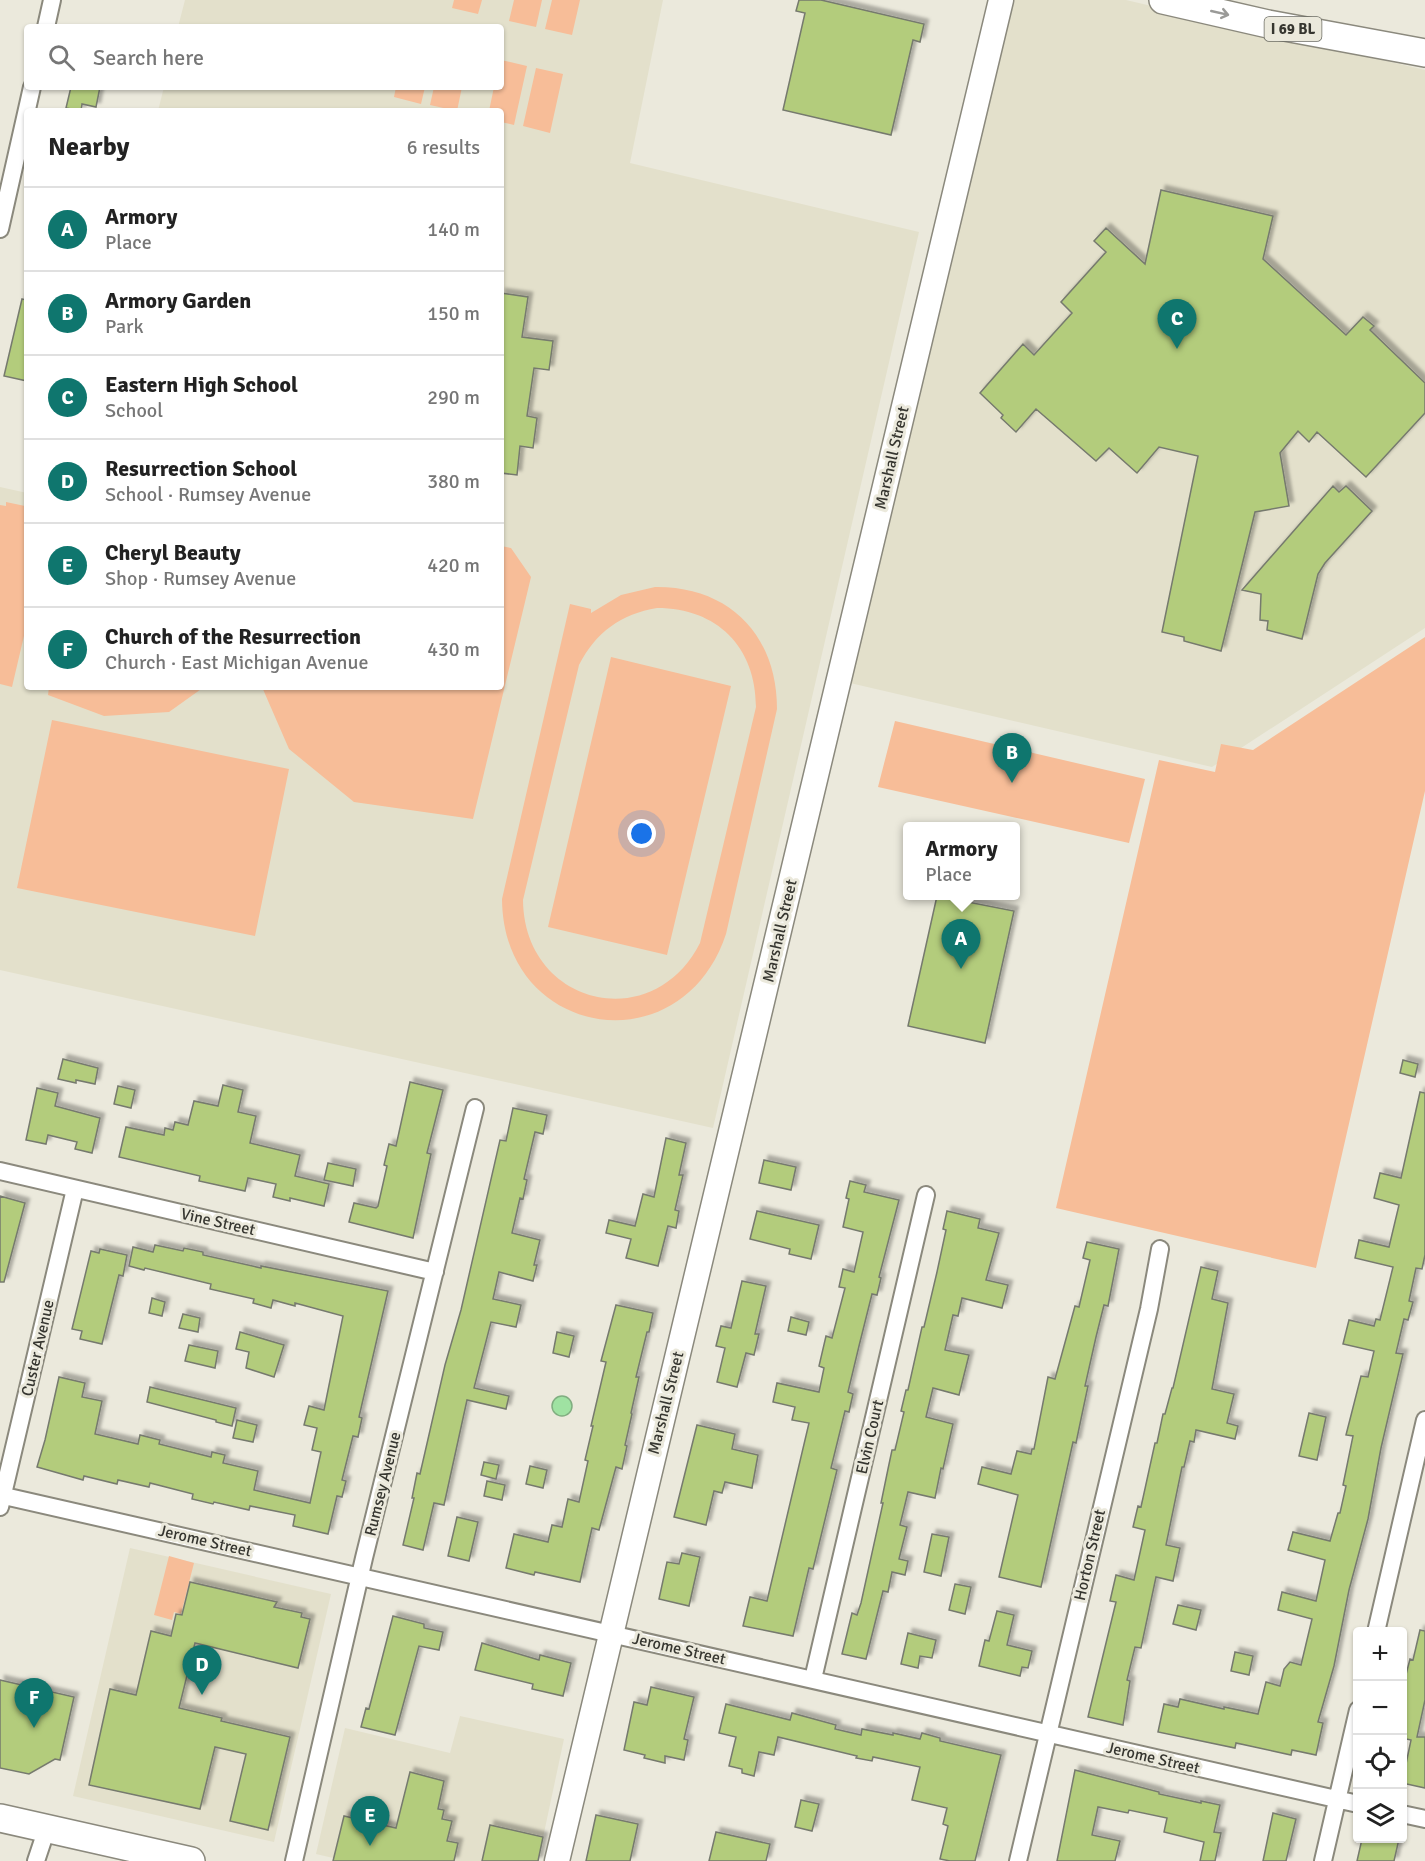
<!DOCTYPE html>
<meta charset="utf-8">
<style>
:root{--surface:#fff;--page:#f2f2f2;--text:#222;--muted:#767676;--line:#e0e0e0;--accent:#0f766e}
body{margin:0;font-family:Signika,sans-serif;background:var(--page);color:var(--text)}
.controls{position:absolute;right:18px;bottom:18px;display:grid;overflow:hidden;border-radius:6px;box-shadow:0 2px 4px #0004}
.controls button{width:54px;height:54px;display:grid;place-items:center;padding:0;border:0;border-bottom:2px solid var(--line);background:var(--surface);color:var(--text);font:30px sans-serif}
.you{position:absolute;left:642px;top:834px;width:21px;height:21px;margin:-15px;border:4px solid #fff;border-radius:50%;background:#1a73e8;box-shadow:0 0 0 9px #1a73e833}
.badge{display:grid;place-items:center;width:39px;height:39px;border-radius:50%;background:var(--accent);color:#fff;font-size:20px;font-weight:700}
.pin{position:absolute;translate:-50% -50px;filter:drop-shadow(0 2px 3px #0008)}
.pin::after{content:'';position:absolute;top:32px;width:21px;height:18px;background:inherit;clip-path:polygon(0 0,100% 0,50% 100%)}
.popup{position:absolute;left:903px;top:822px;width:117px;height:78px;box-sizing:border-box;display:grid;place-content:center;border-radius:6px;background:var(--surface);filter:drop-shadow(0 2px 4px #0005);font-size:20px;white-space:nowrap;color:var(--muted)}
.popup b{font-size:22px;color:var(--text)}
.popup::after{content:'';position:absolute;left:50%;top:100%;margin-left:-12px;border:12px solid transparent;border-top-color:var(--surface)}
.list{margin:0;padding:0;list-style:none}
h2{display:flex;justify-content:space-between;align-items:center;height:78px;margin:0;padding:0 24px;font-size:26px}
h2 small{font-size:20px;font-weight:400;color:var(--muted)}
.list li{display:grid;grid-template-columns:39px 1fr auto;gap:18px;align-items:center;box-sizing:border-box;height:84px;padding:0 24px;border-top:2px solid var(--line)}
.list b{display:block;font-size:22px;white-space:nowrap}
.list p{margin:0;font-size:20px;white-space:nowrap;color:var(--muted)}
.list em{font-size:20px;font-style:normal;color:var(--muted)}
.icon{flex:none;width:33px;height:33px;fill:none;stroke:currentColor;stroke-width:2;stroke-linecap:round;stroke-linejoin:round}
.map{position:relative;flex:none;width:1425px;height:1861px;overflow:hidden}
.search{position:absolute;background:var(--surface);box-shadow:0 2px 4px #0004;left:24px;top:24px;width:480px;height:66px;display:flex;align-items:center;gap:15px;box-sizing:border-box;padding:0 21px;border-radius:6px;color:var(--muted);font-size:22px}
.panel{position:absolute;background:var(--surface);box-shadow:0 2px 4px #0004;left:24px;top:108px;width:480px;height:582px;border-radius:6px}
.map>svg:first-child{display:block}
.built{fill:#e3e0cb}
.green{fill:#f7bd98;fill-rule:evenodd}
.water{fill:#9fe2a2;stroke:#80ae80;stroke-width:1.5}
.building{fill:#b3cc7b;stroke:#767a6e;stroke-width:1.5;filter:url(#shadow)}
.lines{fill:none;stroke-linecap:round;stroke-linejoin:round}
.street-casing{stroke:#8b897d;stroke-width:20}
.secondary-casing{stroke:#8b897d;stroke-width:27}
.primary-casing{stroke:#8b897d;stroke-width:30}
.street{stroke:#fff;stroke-width:16}
.secondary{stroke:#fff;stroke-width:24}
.primary{stroke:#fff;stroke-width:27}
.oneway{stroke:#9a9a98}
.labels{text-anchor:middle;dominant-baseline:central;stroke-width:6;stroke-linejoin:round;paint-order:stroke}
.shield{fill:#ebe9dc;stroke:#6c6c64;stroke-width:1.5}
.shield-label{font-size:15px;font-weight:bold;fill:#363630}
.street-label{font-size:16px;fill:#363630;stroke:#ebe9dc}
</style>
<div class="map">
<svg width="1425" height="1861" viewBox="0 0 1425 1861">
<defs>
<filter id="shadow"><feDropShadow dx="4.5" dy="-4.5" stdDeviation="1.5" flood-color="#0004"/></filter>
</defs>
<rect width="100%" height="100%" fill="#ebe9dc"/>
<!-- built -->
<path class="built" d="M185,0h478l-33,163 289,69 -206,896 -713,-158v-483l27,6v194h474v-576h-343l6,-24h337v-60h-323z
M1010,0h116l299,70v558l-213,139 -362,-84z
M130,1548l201,46 -57,248 -201,-46z
M460,1716l104,23 -26,122h-192l-30,-7 29,-126 105,25z"/>
<!-- green -->
<path class="green" d="M454,0h28l-4,14 -26,-6z
M514,0h28l-6,27 -27,-6z
M552,0h28l-8,35 -27,-6z
M501,60l26,6 -13,59 -13,-3v-11h-12l5,-24h7z
M536,68l27,6 -13,59 -27,-7z
M396,87h29l-4,17 -27,-7z
M434,87h28l-5,24 -27,-6z
M6,502l19,4 -1,5h3v112l-15,64 -12,-3v-179l6,1z
M501,546l10,2 20,29 -58,242 -119,-17 -65,-53 -27,-62h239z
M655,587c74,-1 122,48 122,122l-51,225c-44,133 -223,105 -224,-35l68,-295 21,5v4l30,-18zM657,608c60,0 99,39 99,99l-56,236c-48,94 -176,62 -177,-43l56,-235c17,-33 42,-51 78,-57z
M1425,637v154l-109,477 -260,-60 103,-448 56,12 6,-28 32,6z
M611,657l120,29 -64,269 -119,-28z
M49,687h155l-35,25 -65,4 -56,-21z
M52,720l237,49 -34,167 -238,-48z
M895,721l250,58 -16,64 -251,-56z
M169,1556l25,7 -13,51 -7,-2 -2,8 -18,-5z"/>
<!-- water -->
<path class="water" d="M552 1406a10 10 0 1 1 20 0a10 10 0 1 1-20 0Z"/>
<!-- building -->
<path class="building" d="M799,0h22l103,24 -4,18 -7,-2 -22,95 -108,-25 22,-97 -9,-2z
M71,87h29l-4,20 -14,-3 -1,7 -15,-3z
M1161,190l112,26 -10,43 83,76 17,-18 11,9 -4,4 55,53v30l-59,64 -49,-45 -8,10 -11,-11 -18,22 9,53 -34,6 -34,139 -37,-10v-4l-22,-5 36,-176 -39,-9 -22,26 -28,-25 -13,13 -60,-52 -20,23 -15,-14 2,-3 -23,-22 43,-49 11,11 38,-42 -11,-11 45,-50 -12,-11 12,-13 39,36z
M501,293l27,4 -6,40 31,4 -4,29 -15,-2 -7,48 10,2 -4,30 -13,-2 -3,29 -16,-2z
M22,299l5,1v81l-23,-5z
M1333,486l6,6 7,-6 26,25 -47,52 -7,11 -16,65 -35,-9 1,-9 -8,-1 1,-26 -19,-4z
M937,896l77,15 -29,132 -77,-17z
M63,1059l35,9 -3,16 -19,-4v3l-18,-4z
M1403,1060l15,4 -3,13 -15,-4z
M410,1082l33,8 -16,63 4,1 -18,84 -64,-16 5,-19 22,5 2,-2 9,-40 -3,-1 5,-21 7,2z
M223,1085l20,5 -5,22 18,4 -6,27 50,12 -5,21 34,8 -5,22 -34,-8v3l-17,-4 3,-13 -28,-6 -3,13 -46,-10 1,-5 -81,-19 7,-30 38,8 1,-7 8,2 2,-8 13,3 6,-24 24,5z
M118,1086l17,4 -4,18 -17,-4z
M37,1088l21,5 -3,13 45,12 -8,35 -17,-4 2,-7 -29,-7 -2,9 -20,-4z
M1420,1092l5,1v162l-3,14 -6,-1 -7,33 4,1 -5,18 -4,-1 -8,34 7,1 -22,94 -13,71 -19,71 -15,76 -16,56 5,1 -7,32 -24,-5 -1,5 -55,-12 -1,5 -77,-16 6,-28 14,3 2,-8 44,10v-2l34,7 8,-32 14,4 4,-17 6,-7 11,3 11,-46 -34,-9 4,-18 34,9 9,-41 -37,-10 5,-18 37,9 8,-28h2l6,-27 -3,-1 10,-49 -7,-1 15,-59 7,1 6,-26 -31,-7 6,-24 25,6 2,-7 4,1 13,-53 -38,-9 4,-18 30,7 10,-42 -25,-7 6,-25 21,5z
M513,1108l34,7 -4,19 -8,-2 -11,47 3,1 -4,19 -3,-1 -8,35 28,7 -6,25h3l-4,16 -34,-9 -6,27 28,6 -5,22 -25,-5 -17,66 35,8 -3,13 -39,-9 -23,105 -10,-2 -11,47 -20,-5 11,-47h-2l5,-25 3,1 25,-109 16,-55 39,-170 6,1z
M666,1138l20,5 -7,32h4l-8,35 4,1 -3,17 -8,-2 -10,40 -32,-8 5,-19 -25,-6 3,-13 26,6 8,-32 11,3z
M764,1160l32,7 -5,23 -32,-7z
M328,1163l28,6 -3,17 -29,-6z
M850,1181l16,4 -2,7 35,8 -20,77 2,1 -4,17 -5,-1 -13,52 -11,46 5,2 -4,18 -4,-1 -14,57 6,2 -24,99 -4,-1 -16,68 -50,-10 7,-29 17,4 42,-178 -17,-3 3,-13 -22,-5 4,-19 42,9 5,-24 -5,-2 7,-30 6,2 13,-50 -6,-1 4,-18 11,3 9,-40 -20,-5 6,-28 -3,-1z
M0,1196l25,7 -21,79h-4z
M757,1211l62,14 -8,34 -22,-5 1,-5 -40,-10z
M947,1211l33,8 -2,9 21,5 -13,47 22,5 -6,23 -40,-10 -4,18 -5,-1 -8,35 24,5 -10,40 -26,-7 -7,29 27,7 -10,45 -2,-1 -6,30 -27,-6 -8,33 7,2 -8,32 9,2 -3,14 -13,-3 -4,20 -5,-1 -17,68 -24,-5 10,-41 5,2 4,-12 22,-100h-2l7,-34 4,-19h3l9,-38 -3,-1 5,-21h2l14,-63h2l13,-55 9,-42 -3,-1z
M1087,1242l32,7 -11,57 -4,-1 -8,32 -11,49h3l-7,33 -5,24 -3,-1 -32,145 -42,-10 19,-82 -40,-11 4,-17 29,7 6,-23 14,3 1,-5h2l14,-72 7,2 20,-73 4,1 11,-47 -7,-2z
M155,1245l28,6 1,-3 19,4v3l58,13v-2l127,25 -29,126 3,1 -4,19 -5,-1 -11,44 4,1 -4,16 -5,-1 -9,38 -35,-8 2,-11 -45,-9 -1,4 -35,-8 -1,2 -21,-5 1,-5 -43,-11 -1,4 -31,-7 -1,4 -33,-8 -1,4 -46,-13 8,-27 14,-63 26,6 -3,14 20,4 -7,33 43,10 2,-9 20,5 -1,4 52,13 1,-5 13,3 -2,8 35,8 -4,19 56,13 11,-51 -9,-2 5,-22 -13,-3 5,-19 15,4 19,-94 -48,-13v3l-22,-6 -2,8 -18,-5 1,-4 -44,-10 1,-5 -66,-16 -1,2 -15,-4 4,-19 20,5z
M100,1249l27,6 -4,21 -4,-1 -17,69 -22,-5 2,-8 -10,-2 19,-78 8,2z
M1201,1267l17,4 -6,28 16,4 -16,86 22,5 -7,29 11,3 -3,13 -39,-9 -2,12 -4,-1 -6,26h-2l-16,78 14,3 -7,33 -17,-4 -15,71 -6,-1 -8,33 3,1 -7,44 -35,-8 28,-115 -6,-1 6,-26 18,5 11,-50 -12,-3 5,-21 3,1 14,-64h2l6,-29h2l7,-26h1z
M742,1281l24,5 -11,48h4l-5,21 -8,-2 -9,34 -20,-5 8,-34 -9,-2 5,-20 10,2z
M152,1298l13,4 -3,14 -13,-3z
M616,1305l37,8 -4,19h-2l-11,45h3l-8,36 1,1 -7,31 2,1 -5,23 -6,-2 -17,63 -7,-2 -12,54 -45,-10 -1,3 -28,-7 8,-34 34,8 4,-17 10,2 6,-28 11,3 9,-41 -3,-1 8,-34h-2l15,-64 -5,-1z
M183,1314l17,4 -2,14 -19,-4z
M791,1317l18,5 -3,13 -18,-4z
M240,1332l44,13 -10,32 -28,-9 3,-16 -13,-3z
M557,1332l17,4 -5,21 -16,-4z
M189,1345l29,6 -3,17 -30,-7z
M150,1387l86,21 -4,18 -16,-4v-2l-69,-18z
M1309,1413l17,4 -9,43 -18,-4z
M237,1420l20,5 -4,17 -20,-4z
M697,1425l38,9 -3,15 26,6 -6,33 -27,-6 -3,11 -8,-2 -8,34 -32,-8z
M484,1462l15,3 -3,14 -15,-4z
M530,1466l17,4 -4,18 -17,-4z
M487,1481l18,4 -3,15 -18,-4z
M457,1517l21,5 -9,39 -21,-5z
M932,1534l17,3 -8,39 -17,-4z
M682,1553l18,4 -11,49 -30,-7 8,-37 12,2z
M190,1582l87,20 -3,5 28,6 -1,4 9,2 -12,49 -103,-25 -16,65 43,10 -1,3 69,16 -22,93 -38,-9 16,-67 -31,-7 -15,62 -111,-24 21,-96 26,6 15,-64 20,5 5,-22 6,1z
M955,1584l16,3 -6,27 -16,-4z
M1178,1605l23,5 -5,20 -23,-6z
M997,1611l17,4 -7,30 25,6 -4,17 -6,-1 -2,9 -41,-10 6,-26 4,1z
M393,1616l31,8v4l19,4 -4,18 -20,-4 -24,89 -34,-8 5,-19 3,1z
M1420,1630l5,1v69l-8,37h8v51l-23,-5 9,-43 -9,-2v-48l8,-31 3,1z
M908,1633l28,7 -4,18 -12,-2 -2,12 -17,-4z
M482,1643l57,17 1,-5 31,8 -8,33 -31,-7 1,-5 -58,-14z
M1235,1652l18,4 -4,19 -18,-4z
M0,1680l74,17 -14,63 -5,-1 -26,15 -29,-6z
M651,1687l43,10 -10,42 4,1 -4,20 -19,-4v7l-21,-5 1,-3 -21,-5 10,-48 13,3z
M726,1704l64,16 2,-7 44,12 -1,4 26,6 1,-6 31,6v-2l27,6 2,-6 18,5v3l61,14 -26,106h-25l-10,-2 8,-33 -5,-2 4,-16 -35,-8 8,-33 -47,-10 -1,4 -16,-3 1,-2 -79,-19 -4,18 -15,-3 -5,24 -12,-3v-4l-13,-3 7,-29 -17,-4z
M1075,1770l84,22v2l42,9v-2l19,4 -6,27 7,1 -6,28h-15l4,-19 -40,-10 3,-14 -38,-8 -1,3 -30,-6 -6,28 28,6 -5,20h-58z
M410,1772l34,9 -6,28 6,1 -2,9 10,2 -5,20 11,2 -4,18h-121l11,-45 52,12z
M801,1800l18,4 -7,27 -17,-4z
M1273,1813l23,6 -10,42h-23z
M596,1815l42,9 -8,37h-44z
M490,1825l53,12 -5,24h-56z
M716,1832l54,12 -4,17h-57z
M1362,1839h37l-5,22h-37z"/>
<g class="lines">
<!-- street casing -->
<g class="street-casing">
<path id="street" d="M46,27l6,-27
M0,229l32,-142
M0,1171l435,101
M0,1495l1358,309
M0,1507l75,-318
M1376,1632l49,-212
M813,1679l113,-484
M1402,1814l23,5
M36,1861l11,-33
M294,1861l70,-303 111,-450
M1018,1861l131,-552 11,-60
M1323,1861l35,-151"/>
</g>
<!-- secondary casing -->
<g class="secondary-casing">
<path id="secondary" d="M557,1861l444,-1861"/>
</g>
<!-- primary casing -->
<g class="primary-casing">
<path id="primary" d="M1163,0l105,24 157,29
M0,1818l191,43"/>
</g>
<!-- street -->
<use href="#street" class="street"/>
<!-- secondary -->
<use href="#secondary" class="secondary"/>
<!-- primary -->
<use href="#primary" class="primary"/>
</g>
<!-- one-way arrows -->
<defs><path id="oneway-shaft" d="M-6 0H5M1.5-3L5.5 0L1.5 3" fill="none" stroke-width="1.6" stroke-linecap="round" stroke-linejoin="round" transform="scale(1.5)"/></defs>
<use class="oneway" href="#oneway-shaft" transform="translate(1220 13) rotate(13)"/>
<g class="labels">
<!-- shield labels -->
<rect class="shield" x="1264.5" y="17" width="57" height="24" rx="4.5"/>
<g class="shield-label">
<text x="1293" y="29">I 69 BL</text>
</g>
<!-- street labels -->
<g class="street-label">
<text transform="translate(892 458) rotate(-77)">Marshall Street</text>
<text transform="translate(780 931) rotate(-77)">Marshall Street</text>
<text transform="translate(218 1222) rotate(13)">Vine Street</text>
<text transform="translate(38 1348) rotate(-77)">Custer Avenue</text>
<text transform="translate(666 1403) rotate(-76)">Marshall Street</text>
<text transform="translate(870 1437) rotate(-77)">Elvin Court</text>
<text transform="translate(383 1484) rotate(-76)">Rumsey Avenue</text>
<text transform="translate(205 1541) rotate(13)">Jerome Street</text>
<text transform="translate(1090 1555) rotate(-77)">Horton Street</text>
<text transform="translate(679 1649) rotate(13)">Jerome Street</text>
<text transform="translate(1153 1758) rotate(13)">Jerome Street</text>
</g>
</g>
</svg>
<div class="controls">
<button>+</button>
<button>−</button>
<button><svg class="icon" aria-label="locate" viewBox="0 0 24 24"><circle cx="12" cy="12" r="6"/><path d="M12 2v4M12 18v4M2 12h4M18 12h4"/></svg></button>
<button><svg class="icon" aria-label="layers" viewBox="0 0 24 24"><path d="M12 4l9 5-9 5-9-5zM3 14l9 5 9-5"/></svg></button>
</div>
<div class="you"></div>
<div class="pin badge" style="left:961px;top:969px">A</div>
<div class="popup"><b>Armory</b>Place</div>
<div class="pin badge" style="left:1012px;top:783px">B</div>
<div class="pin badge" style="left:1177px;top:349px">C</div>
<div class="pin badge" style="left:202px;top:1695px">D</div>
<div class="pin badge" style="left:370px;top:1846px">E</div>
<div class="pin badge" style="left:34px;top:1728px">F</div>
<div class="search"><svg class="icon" aria-label="search" viewBox="0 0 24 24"><circle cx="10" cy="10" r="6"/><path d="M15 15l6 6"/></svg>Search here</div>
<section class="panel">
<h2>Nearby<small>6 results</small></h2>
<ul class="list">
<li><span class="badge">A</span><div><b>Armory</b><p>Place</p></div><em>140 m</em></li>
<li><span class="badge">B</span><div><b>Armory Garden</b><p>Park</p></div><em>150 m</em></li>
<li><span class="badge">C</span><div><b>Eastern High School</b><p>School</p></div><em>290 m</em></li>
<li><span class="badge">D</span><div><b>Resurrection School</b><p>School · Rumsey Avenue</p></div><em>380 m</em></li>
<li><span class="badge">E</span><div><b>Cheryl Beauty</b><p>Shop · Rumsey Avenue</p></div><em>420 m</em></li>
<li><span class="badge">F</span><div><b>Church of the Resurrection</b><p>Church · East Michigan Avenue</p></div><em>430 m</em></li>
</ul>
</section>
</div>
